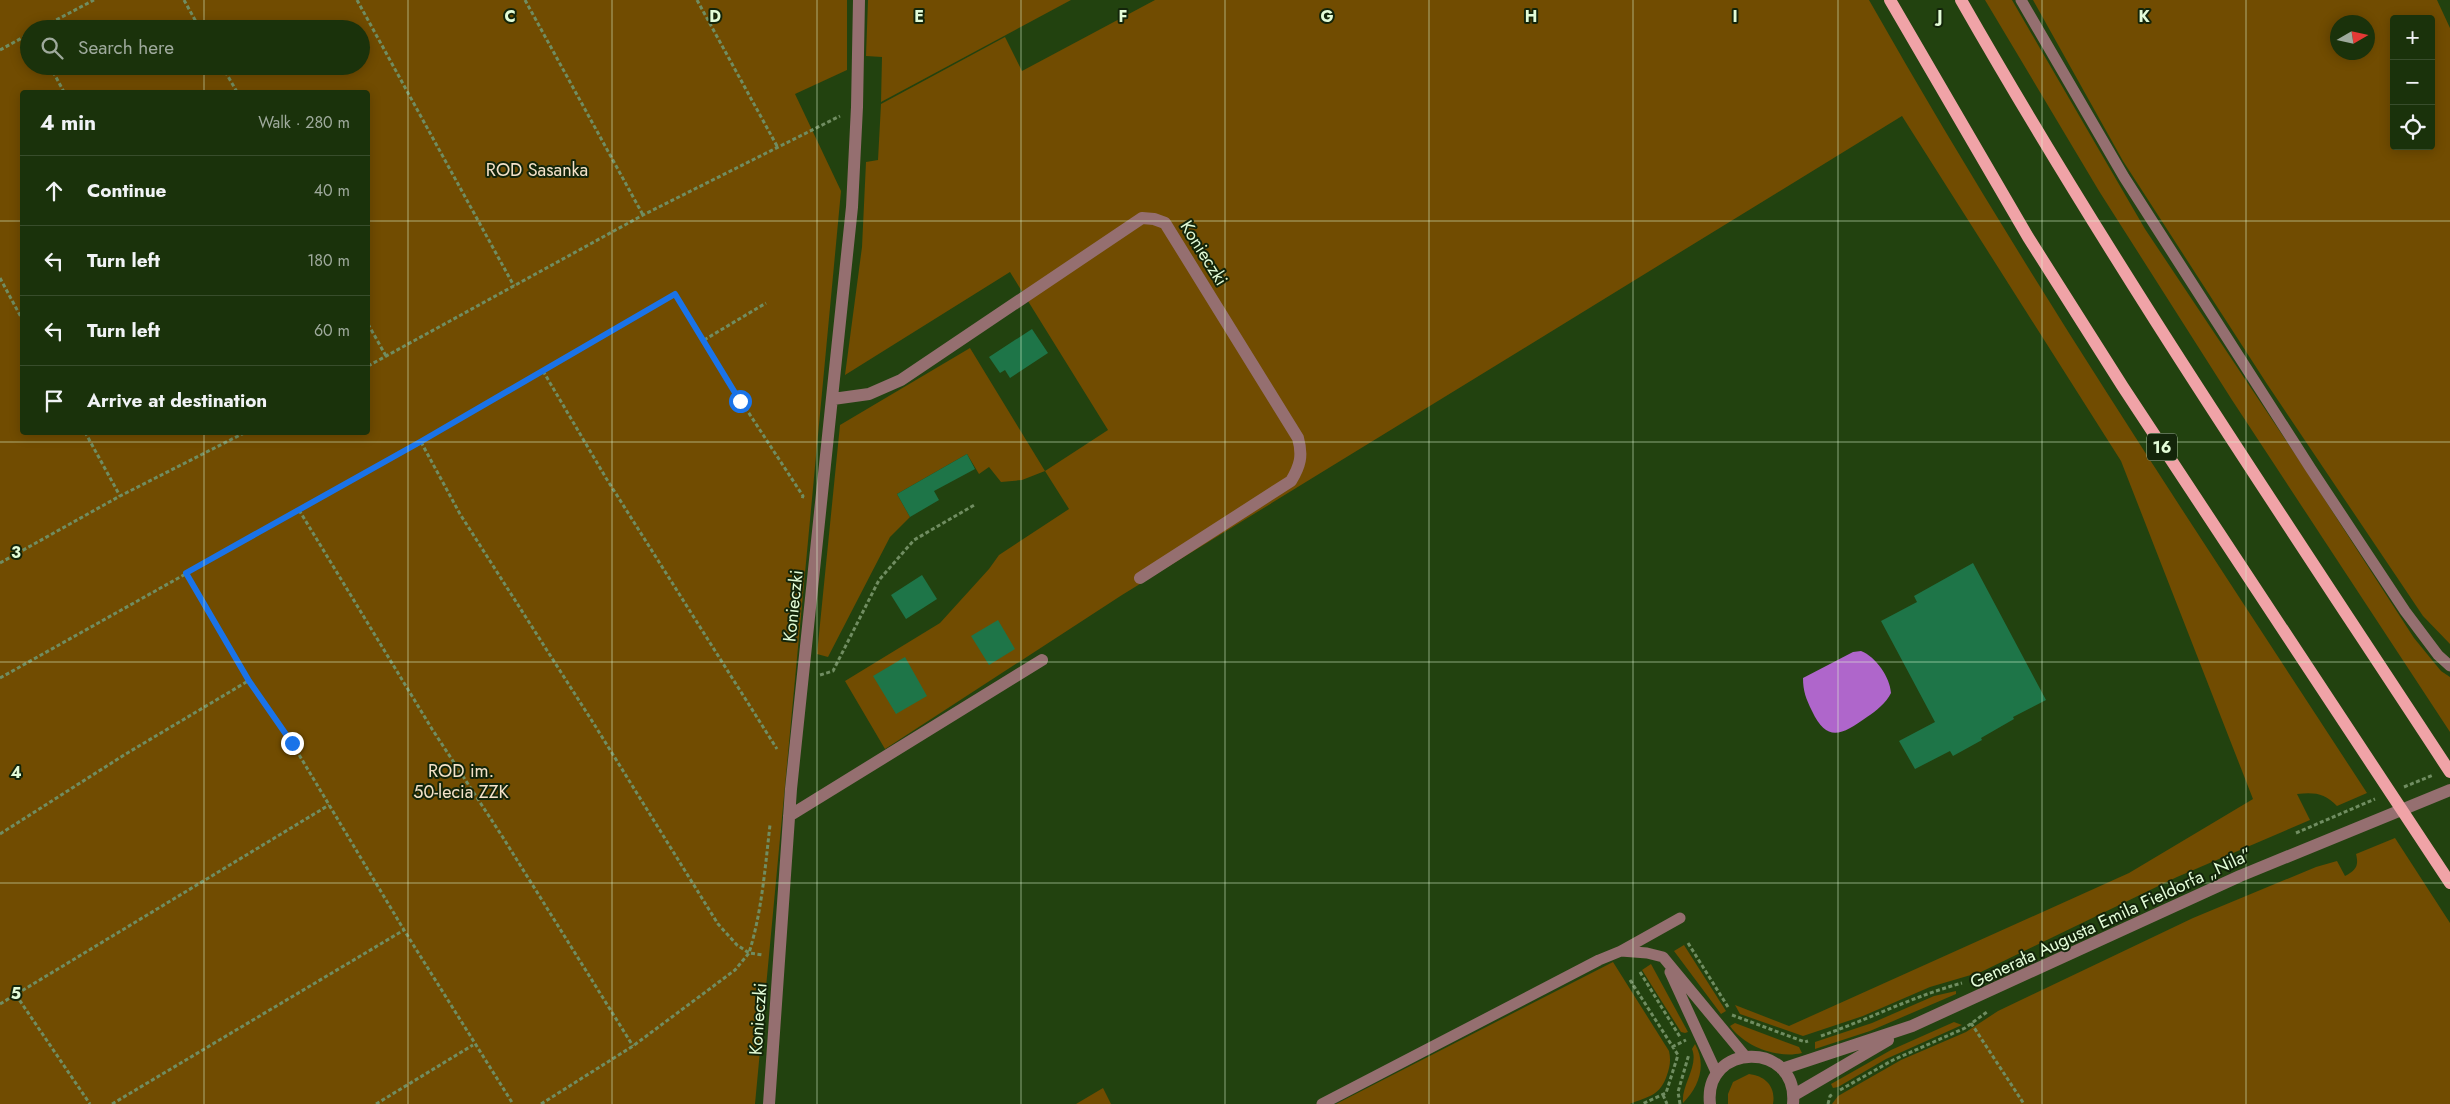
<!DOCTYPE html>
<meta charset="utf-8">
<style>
:root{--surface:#1a320b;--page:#233a14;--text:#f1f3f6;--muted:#9faa9d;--line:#384d2c}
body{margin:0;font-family:Jost,sans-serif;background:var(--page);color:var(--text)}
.controls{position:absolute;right:15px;top:15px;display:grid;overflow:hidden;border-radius:5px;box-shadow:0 2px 12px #0003}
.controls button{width:45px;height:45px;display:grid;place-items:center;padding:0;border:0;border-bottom:1px solid var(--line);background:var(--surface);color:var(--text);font:25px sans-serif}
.compass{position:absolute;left:2330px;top:15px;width:45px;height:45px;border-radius:50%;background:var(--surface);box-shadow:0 2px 12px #0003;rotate:81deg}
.stop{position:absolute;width:15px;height:15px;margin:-11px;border:4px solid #1a73e8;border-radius:50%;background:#fff}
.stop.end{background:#1a73e8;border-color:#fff;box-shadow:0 1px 5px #0008}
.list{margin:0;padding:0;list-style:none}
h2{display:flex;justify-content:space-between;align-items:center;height:65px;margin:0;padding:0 20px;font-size:21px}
h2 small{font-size:16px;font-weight:400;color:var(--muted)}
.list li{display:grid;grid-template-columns:32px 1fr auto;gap:15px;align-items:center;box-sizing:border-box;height:70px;padding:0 20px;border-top:1px solid var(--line)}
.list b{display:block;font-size:19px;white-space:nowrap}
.list em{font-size:16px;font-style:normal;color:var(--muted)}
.icon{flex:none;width:28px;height:28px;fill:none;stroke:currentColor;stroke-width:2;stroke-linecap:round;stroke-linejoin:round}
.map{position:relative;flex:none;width:2450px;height:1104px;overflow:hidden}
.search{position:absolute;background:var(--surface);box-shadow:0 2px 12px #0003;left:20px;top:20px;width:350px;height:55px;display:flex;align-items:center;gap:12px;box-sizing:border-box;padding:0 18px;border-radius:28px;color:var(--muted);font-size:19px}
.panel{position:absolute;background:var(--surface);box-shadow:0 2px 12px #0003;left:20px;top:90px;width:350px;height:345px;border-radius:5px}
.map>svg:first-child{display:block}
.green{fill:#714c01;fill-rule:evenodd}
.water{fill:#af66cb}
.building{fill:#1e7548}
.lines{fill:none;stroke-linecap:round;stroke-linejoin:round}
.path{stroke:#708d61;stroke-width:3;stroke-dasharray:4 2.5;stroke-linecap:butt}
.lane{stroke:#956f70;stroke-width:11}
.street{stroke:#956f70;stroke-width:12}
.primary{stroke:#f0a3a7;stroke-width:12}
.route{stroke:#1a73e8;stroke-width:6}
.grid{fill:none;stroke:#e3fcd8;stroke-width:1;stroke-opacity:0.55}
.labels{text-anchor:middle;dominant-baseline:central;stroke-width:4;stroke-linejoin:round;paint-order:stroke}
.shield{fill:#13250a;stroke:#a5bc9a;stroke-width:1}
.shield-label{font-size:16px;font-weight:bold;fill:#e3fcd8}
.park-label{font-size:18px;fill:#f4e2c9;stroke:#13250a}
.street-label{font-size:18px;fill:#e3fcd8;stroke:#13250a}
.grid-label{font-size:16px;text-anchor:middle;font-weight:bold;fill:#e3fcd8;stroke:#13250a;stroke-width:4;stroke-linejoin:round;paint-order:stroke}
</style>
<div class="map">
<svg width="2450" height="1104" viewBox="0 0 2450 1104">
<rect width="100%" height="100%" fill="#22420f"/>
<!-- green -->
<path class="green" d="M0,0h847v70l-52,24 46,97 -86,913h-755zM29,29h332v37h-332zM22,92h346v340h-346z
M868,0h203l-190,102 1,-45 -16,-1z
M1155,0h714c154,272 328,532 498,793l-30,13c-12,-13 -23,-14 -40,-12l13,26 -133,57 -196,95 -51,15 -67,29 -60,20 -63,-22 -5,-9 54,21 340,-153 124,-74 -132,-338 -219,-345 -780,479 -237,154 -40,-68 95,-58 49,-54 10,-14 70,-46 -24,-38 -23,9 -21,2 -12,-15 -10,7 -12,-20 -70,40 13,23 -20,20 -62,120 -11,-3 23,-229 130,-77 75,123 63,-41 -98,-158 -165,103 17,-128 4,-85 12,-2 3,-56 124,-67 17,34z
M1985,0h27l133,229 160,240 109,169 27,33 9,6v55l-218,-332 -133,-209z
M2033,0h404l13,28v616l-27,-28 -156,-232 -144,-223zM2394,19h37v127h-37zM2338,22h30v30h-30z
M2395,838l55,85v181h-618l6,-8 63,-36 65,-28 32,-21 195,-93 123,-51 21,-6 8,15c11,-6 14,-10 11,-22z
M1684,945l42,66 -5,3 -47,-63z
M1613,962l56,89c2,9 1,15 -2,24 -7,21 -18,21 -37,29h-294z
M1651,964l37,68 -3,1 -4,-1 -39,-62z
M1956,991v3l-86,37 -55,18v-7l57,-19 62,-27z
M1954,1022l8,3 -76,34 -48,28 -5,1 -2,-4 60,-34z
M1735,1023l64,24 3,6c-25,6 -58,-7 -72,-27z
M1695,1044c12,21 4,43 -12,59 -2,-18 16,-37 9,-54z
M1749,1074c17,2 27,13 24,30h-45v-10l5,-12z
M1103,1088l8,16h-35z"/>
<!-- water -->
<path class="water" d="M1861,651c15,6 29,26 30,42 -5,10 -15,18 -24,24 -25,18 -40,26 -55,-6 -6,-12 -9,-20 -9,-33l50,-26z"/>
<!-- building -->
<path class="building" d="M1032,329l16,24 -38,25 -5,-8 -5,3 -11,-16z
M967,454l8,15 -41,22 5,9 -29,17 -13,-23z
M1973,563l73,137 -33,17 1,2 -33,19 1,2 -29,16 -3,-5 -35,18 -16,-28 36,-19 -54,-101 36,-19 -3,-6z
M922,575l15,24 -31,20 -15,-24z
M998,620l17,29 -26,16 -18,-29z
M905,657l22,39 -31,18 -23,-38z"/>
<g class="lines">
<!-- path -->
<path class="path" d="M184,0l16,29
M357,0l157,286
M525,0l118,215
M697,0l80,146
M39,29l55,-29
M0,50l29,-16
M50,66l14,26
M222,66l15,26
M0,278l22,41
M368,324l18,32
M704,340l62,-37
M368,366l275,-151 197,-99
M543,371l63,107 171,271
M85,432l35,64
M421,442l39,72 134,210 124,200 19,21 12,8c13,-42 16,-85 21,-128
M299,510l133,219 70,107 131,210
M0,563l120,-67 126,-64
M186,573l63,108 43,62 112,187 109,174
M820,675l13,-4 46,-91 35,-40 62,-36
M0,678l421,-236 254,-148 66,107 62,95 -1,3
M2404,787l29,-12
M2296,833l79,-34
M0,834l124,-79 124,-74
M1688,943l40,64
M1640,972l40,65
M1630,980l48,75 -12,38 -24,11
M16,995l74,109
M0,1004l329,-199
M1732,1015l73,27 3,-1
M1971,1023l53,81
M1821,1036c48,-17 93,-40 141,-53
M1672,1047l14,-7
M1840,1090l53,-30 72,-32 22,-16
M1663,1095l4,9
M112,1104l292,-174
M376,1104l97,-59
M541,1104l92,-58 102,-76 14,-17 14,2
M1680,1104l-2,-12 11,-38
M1828,1104l2,-8 3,-2"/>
<!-- lane -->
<path class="lane" d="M2021,0l103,177 187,292 94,142 33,44 12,11
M1621,951l26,2 16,4 82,99
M1670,972l47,102
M1322,1104l277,-144 22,-9 59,-33"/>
<!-- street -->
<path class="street" d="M833,399l36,-5 32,-14 241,-162 12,1 11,4 133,215c5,18 2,28 -7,43l-151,97
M789,816l253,-156
M1782,1069l130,-43 328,-150 210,-86
M1794,1095l94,-55
M769,1104l22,-315 61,-582 5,-100 2,-107
M1710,1104c-7,-62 89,-64 83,0"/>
<!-- primary -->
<path class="primary" d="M1890,0l138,237 95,150 327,496
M1961,0c151,265 322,517 489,772"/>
</g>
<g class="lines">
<!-- route -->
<path class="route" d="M292,743l-43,-62 -63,-108 234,-131 255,-148 65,107"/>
</g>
<!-- grid -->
<path class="grid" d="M204,0v29M408,0v1104M612,0v1104M817,0v1104M1021,0v1104M1225,0v1104M1429,0v1104M1633,0v1104M1838,0v1104M2042,0v1104M2246,0v1104M204,66v26M0,221h22M368,221h2082M204,432v672M0,442h2450M0,662h2450M0,883h2450"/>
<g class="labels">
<!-- shield labels -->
<rect class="shield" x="2147" y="433.5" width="30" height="27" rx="4"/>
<g class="shield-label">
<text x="2162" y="447">16</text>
</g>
<!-- park labels -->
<g class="park-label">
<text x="537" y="170">ROD Sasanka</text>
<text x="461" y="771">ROD im.<tspan x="461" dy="21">50-lecia ZZK</tspan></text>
</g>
<!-- street labels -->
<g class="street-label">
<text transform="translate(1204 253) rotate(58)">Konieczki</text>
<text transform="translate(793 606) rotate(-84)">Konieczki</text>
<text transform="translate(2111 918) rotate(-25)">Generała Augusta Emila Fieldorfa „Nila”</text>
<text transform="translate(758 1019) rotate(-86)">Konieczki</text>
</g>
</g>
<g class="grid-label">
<text x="510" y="22">C</text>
<text x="715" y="22">D</text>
<text x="919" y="22">E</text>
<text x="1123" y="22">F</text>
<text x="1327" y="22">G</text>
<text x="1531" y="22">H</text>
<text x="1735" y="22">I</text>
<text x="1940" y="22">J</text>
<text x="2144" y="22">K</text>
<text x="16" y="558">3</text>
<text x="16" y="778">4</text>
<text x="16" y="999">5</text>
</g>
</svg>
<div class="controls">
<button>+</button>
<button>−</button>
<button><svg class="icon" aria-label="locate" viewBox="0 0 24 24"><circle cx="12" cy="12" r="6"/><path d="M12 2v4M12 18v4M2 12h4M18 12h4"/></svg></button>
</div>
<svg class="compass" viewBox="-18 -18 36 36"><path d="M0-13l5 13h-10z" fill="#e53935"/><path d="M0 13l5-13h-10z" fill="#9faa9d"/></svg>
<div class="stop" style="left:740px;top:401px"></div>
<div class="stop end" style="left:292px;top:743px"></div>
<div class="search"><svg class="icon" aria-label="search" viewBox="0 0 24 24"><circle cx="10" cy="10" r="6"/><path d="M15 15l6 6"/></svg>Search here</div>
<section class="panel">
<h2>4 min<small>Walk · 280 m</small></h2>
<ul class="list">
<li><svg class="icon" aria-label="ahead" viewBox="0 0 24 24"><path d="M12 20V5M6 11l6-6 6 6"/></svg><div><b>Continue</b></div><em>40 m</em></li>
<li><svg class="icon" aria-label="left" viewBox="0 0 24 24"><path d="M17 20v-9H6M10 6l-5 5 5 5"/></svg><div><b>Turn left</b></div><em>180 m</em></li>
<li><svg class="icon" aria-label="left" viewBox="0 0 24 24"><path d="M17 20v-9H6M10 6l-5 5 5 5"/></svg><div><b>Turn left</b></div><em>60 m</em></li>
<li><svg class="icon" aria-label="arrive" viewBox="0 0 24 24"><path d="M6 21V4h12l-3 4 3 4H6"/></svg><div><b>Arrive at destination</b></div></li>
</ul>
</section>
</div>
